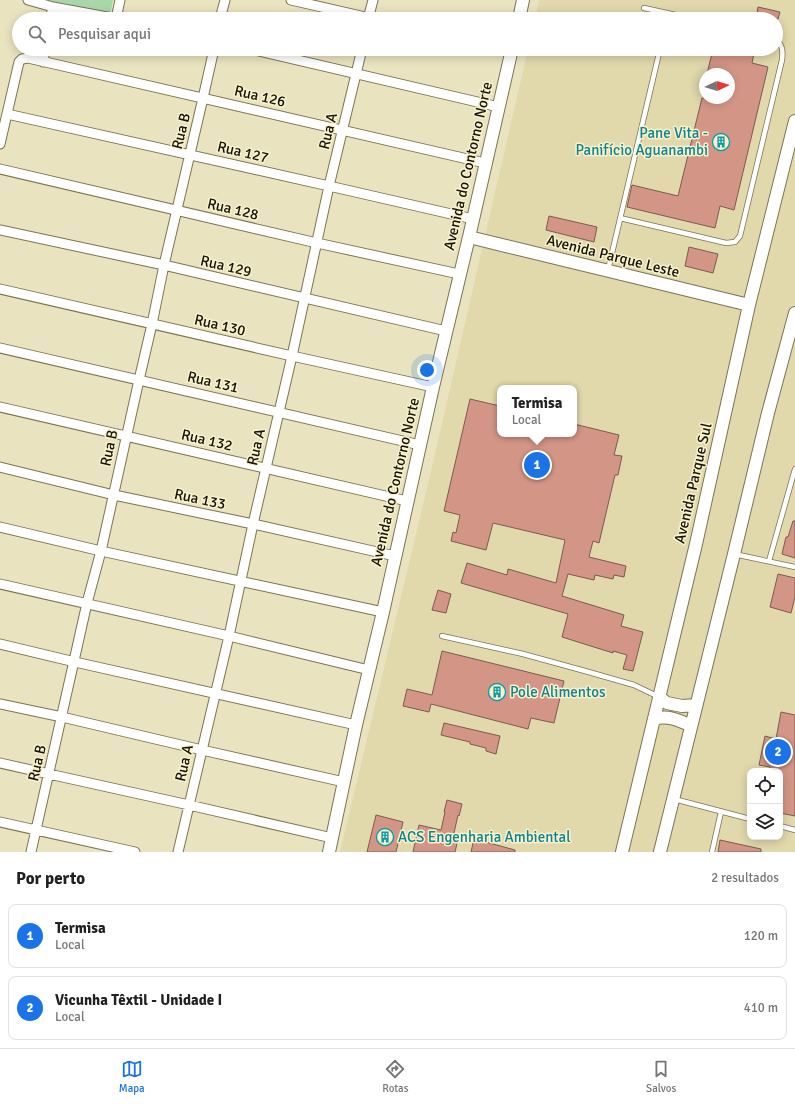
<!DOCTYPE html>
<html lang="pt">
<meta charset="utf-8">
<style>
:root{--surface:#fff;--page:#f6f6f6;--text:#222;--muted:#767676;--line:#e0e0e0;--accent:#1a73e8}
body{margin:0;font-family:Signika,sans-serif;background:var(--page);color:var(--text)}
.controls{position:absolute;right:12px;bottom:12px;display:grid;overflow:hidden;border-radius:8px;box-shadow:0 2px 10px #0003}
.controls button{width:36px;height:36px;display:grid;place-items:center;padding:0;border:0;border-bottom:1px solid var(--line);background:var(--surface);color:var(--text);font:20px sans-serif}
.compass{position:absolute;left:699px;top:68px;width:36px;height:36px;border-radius:50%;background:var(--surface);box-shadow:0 2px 10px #0003;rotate:86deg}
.you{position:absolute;left:427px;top:370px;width:14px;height:14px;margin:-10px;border:3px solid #fff;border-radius:50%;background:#1a73e8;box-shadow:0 0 0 6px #1a73e833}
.badge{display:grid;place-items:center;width:26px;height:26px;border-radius:50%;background:var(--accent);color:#fff;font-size:13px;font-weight:700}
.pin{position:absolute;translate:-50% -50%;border:2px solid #fff;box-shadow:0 1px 4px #0006}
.popup{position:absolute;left:497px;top:385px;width:80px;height:52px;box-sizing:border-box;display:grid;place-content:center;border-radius:8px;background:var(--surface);filter:drop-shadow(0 1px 3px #0005);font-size:13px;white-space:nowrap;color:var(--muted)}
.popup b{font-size:15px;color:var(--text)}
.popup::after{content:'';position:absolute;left:50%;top:100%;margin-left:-8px;border:8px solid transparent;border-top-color:var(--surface)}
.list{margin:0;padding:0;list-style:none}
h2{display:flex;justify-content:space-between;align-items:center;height:52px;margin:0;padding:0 16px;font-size:17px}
h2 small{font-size:13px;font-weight:400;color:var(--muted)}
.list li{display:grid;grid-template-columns:26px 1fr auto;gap:12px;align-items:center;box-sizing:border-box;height:64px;margin:0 8px 8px;padding:0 8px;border:1px solid var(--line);border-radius:8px}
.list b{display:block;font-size:15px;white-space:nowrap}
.list p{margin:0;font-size:13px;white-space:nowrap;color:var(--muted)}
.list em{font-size:13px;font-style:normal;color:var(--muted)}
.icon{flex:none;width:22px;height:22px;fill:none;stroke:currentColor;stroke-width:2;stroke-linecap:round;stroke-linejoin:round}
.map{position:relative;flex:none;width:795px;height:852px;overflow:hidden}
.search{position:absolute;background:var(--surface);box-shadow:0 2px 10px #0003;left:12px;right:12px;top:12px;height:44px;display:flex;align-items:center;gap:10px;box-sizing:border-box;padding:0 14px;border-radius:22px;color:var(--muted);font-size:15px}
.sheet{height:196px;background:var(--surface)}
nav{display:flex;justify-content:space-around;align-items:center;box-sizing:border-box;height:56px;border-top:1px solid var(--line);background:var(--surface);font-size:11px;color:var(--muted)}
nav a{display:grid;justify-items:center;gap:2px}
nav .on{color:var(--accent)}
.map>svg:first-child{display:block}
.built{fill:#e1d8ac;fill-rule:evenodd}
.green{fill:#a9d7ab}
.building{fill:#d39586;stroke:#7c5a51}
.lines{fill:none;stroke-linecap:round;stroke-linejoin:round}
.service-casing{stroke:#7a7453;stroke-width:6}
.minor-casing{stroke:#7a7453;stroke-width:11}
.tertiary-casing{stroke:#7a7453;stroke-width:14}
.service{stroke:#fff;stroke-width:4.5}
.minor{stroke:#fff;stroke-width:9}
.tertiary{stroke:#fff;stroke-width:12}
.labels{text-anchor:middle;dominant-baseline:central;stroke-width:3;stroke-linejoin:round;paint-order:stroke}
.street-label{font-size:15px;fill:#141105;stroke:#f7f1cc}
.culture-label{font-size:15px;fill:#0d838f;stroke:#f7f1cc;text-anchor:start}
</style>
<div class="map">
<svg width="795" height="852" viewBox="0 0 795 852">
<rect width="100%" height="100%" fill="#eae3bf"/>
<!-- built -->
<path class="built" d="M539,0h256v852h-455l92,-385 96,-418h248v-30h-241zM705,74h24v24h-24zM500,388h74v46h-74zM750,771h30v66h-30z"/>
<!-- green -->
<path class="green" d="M42,0h71l-3,16z"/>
<!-- building -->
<path class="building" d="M758,7l22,5 -2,7h-22z
M713,49h42l-3,14 16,4 -34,143 -14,-4 -5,22 -88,-21 5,-22 46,11 24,-98h27v-24h-22z
M549,216l48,11 -3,15 -48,-12z
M689,247l29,7 -5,19 -28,-7z
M470,399l30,7v28h74v-10l45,11 -5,20 8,1 -4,19h-3l-16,68 -6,-2 -4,16 37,9 -2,11 -10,-2 -1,4 -18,-4 -1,5 -26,-6 -6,22 62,19 -3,11 22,6 -10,39 -10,-2 4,-14 -14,-4v2l-51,-16 6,-23 -107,-31 6,-20 40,12 1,-6 48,14 9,-43 -72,-17 -7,27 -35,-9 2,-9 3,1 4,-18 -16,-4z
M793,521h2v37l-13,-4 4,-17h2z
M778,574l17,4v19l-4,16 -21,-6z
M438,590l13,4 -5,19 -14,-3z
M442,651l122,30 -10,42 -23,-5 -3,11 -97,-25 -2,8 -26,-6 4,-17 25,6z
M781,712l14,3v101l-15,-3v-42h-10v-4l-11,-2 6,-29 11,3z
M444,723l56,13 -4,18 -10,-3v-3l-16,-4v-2l-29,-7z
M447,800l15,4 -3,12 -1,-1 -4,18 5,2 -4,17h-42l6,-27 22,5 4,-18h-1z
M376,815l27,7 -7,30h-29z
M474,839l41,11v2h-44z
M720,840l41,9v3h-43z"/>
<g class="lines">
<!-- service casing -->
<g class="service-casing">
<path id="service" d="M644,8l50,11
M620,218l106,25 9,-1 5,-6 42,-176c1,-8 1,-15 -6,-20
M608,270l52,-221
M734,554l61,13
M769,561l26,-92
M442,636l81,18 62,17 49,14 25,12
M674,799l76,20
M780,826l15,4
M712,852l9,-40"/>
</g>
<!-- minor casing -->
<g class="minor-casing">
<path id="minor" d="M28,0l25,7 65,12
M291,0l83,19
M50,19l3,-12
M116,19l4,-19
M220,19l5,-19
M368,19l5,-19
M250,49l249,58
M43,62l2,-13
M7,114l322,72 144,33
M0,144l19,-82 3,-3 6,-1 457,105
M0,169l317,74 142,31
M0,230l164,35 282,66
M0,289l292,67 141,31
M0,348l420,97
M0,407l407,94
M0,467l114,28 139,29 142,32
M0,527l101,24 282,61
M0,584l229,52 140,34
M0,644l75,18 281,63
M0,704l62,13 140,33 142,32
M0,763l49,11 140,31 143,33
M0,822l135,30
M31,852l56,-249 14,-52 38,-171 13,-56 12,-59 39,-167 11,-49
M178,852l51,-216 24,-112 39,-168 37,-170 33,-137"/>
</g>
<!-- tertiary casing -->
<g class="tertiary-casing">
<path id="tertiary" d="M519,19l4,-19
M469,237l280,68
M659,697l8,6 15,3 14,-1
M654,719c14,-4 25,1 37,7
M329,852l27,-127 27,-113 50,-225 36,-150 43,-188
M622,852l74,-308 53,-239 46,-184
M660,852l74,-298 34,-141 27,-100"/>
</g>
<!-- service -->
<use href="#service" class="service"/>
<!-- minor -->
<use href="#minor" class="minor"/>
<!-- tertiary -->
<use href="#tertiary" class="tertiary"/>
</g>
<!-- icons -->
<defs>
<g id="building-ring" transform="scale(0.9)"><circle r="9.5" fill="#f7f1cc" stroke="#0f9aa8" stroke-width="1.5"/><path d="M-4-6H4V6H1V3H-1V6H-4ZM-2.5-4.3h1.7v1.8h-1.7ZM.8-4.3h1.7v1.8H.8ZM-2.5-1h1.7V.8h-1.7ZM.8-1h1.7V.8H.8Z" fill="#0f9aa8"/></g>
</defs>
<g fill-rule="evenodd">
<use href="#building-ring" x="721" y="142"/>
<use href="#building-ring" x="497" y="692"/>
<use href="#building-ring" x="385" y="837"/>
</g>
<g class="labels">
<!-- street labels -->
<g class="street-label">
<text transform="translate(260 96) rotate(13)">Rua 126</text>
<text transform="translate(181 131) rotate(-76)">Rua B</text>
<text transform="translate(328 131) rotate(-76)">Rua A</text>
<text transform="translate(243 152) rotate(13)">Rua 127</text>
<text transform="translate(468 166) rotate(-77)">Avenida do Contorno Norte</text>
<text transform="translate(233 209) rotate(13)">Rua 128</text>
<text transform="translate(613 256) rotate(14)">Avenida Parque Leste</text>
<text transform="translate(226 266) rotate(13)">Rua 129</text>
<text transform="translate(220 325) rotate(13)">Rua 130</text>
<text transform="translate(213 382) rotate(13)">Rua 131</text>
<text transform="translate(207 440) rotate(13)">Rua 132</text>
<text transform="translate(256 447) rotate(-77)">Rua A</text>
<text transform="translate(109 448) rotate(-78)">Rua B</text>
<text transform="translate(395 482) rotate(-77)">Avenida do Contorno Norte</text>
<text transform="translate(693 483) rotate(-77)">Avenida Parque Sul</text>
<text transform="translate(200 499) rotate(12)">Rua 133</text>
<text transform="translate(37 763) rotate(-77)">Rua B</text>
<text transform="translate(184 763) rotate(-77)">Rua A</text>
</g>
<!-- culture labels -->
<g class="culture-label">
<text x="708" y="133" text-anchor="end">Pane Vita -<tspan x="708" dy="17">Panifício Aguanambi</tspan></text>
<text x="510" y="692">Pole Alimentos</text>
<text x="398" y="837">ACS Engenharia Ambiental</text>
</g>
</g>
</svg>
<div class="controls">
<button><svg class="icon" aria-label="locate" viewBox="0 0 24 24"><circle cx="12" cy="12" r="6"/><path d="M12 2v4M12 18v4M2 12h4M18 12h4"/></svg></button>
<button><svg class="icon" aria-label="layers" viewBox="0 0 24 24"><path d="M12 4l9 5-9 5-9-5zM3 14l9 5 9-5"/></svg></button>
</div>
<svg class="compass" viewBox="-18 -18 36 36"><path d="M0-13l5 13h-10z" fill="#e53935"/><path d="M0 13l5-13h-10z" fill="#767676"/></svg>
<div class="you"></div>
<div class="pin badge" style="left:537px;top:465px">1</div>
<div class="popup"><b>Termisa</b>Local</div>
<div class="pin badge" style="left:778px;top:752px">2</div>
<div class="search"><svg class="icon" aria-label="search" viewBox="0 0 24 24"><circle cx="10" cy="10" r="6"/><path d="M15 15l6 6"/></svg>Pesquisar aqui</div>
</div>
<section class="sheet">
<h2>Por perto<small>2 resultados</small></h2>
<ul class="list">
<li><span class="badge">1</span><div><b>Termisa</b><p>Local</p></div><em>120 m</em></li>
<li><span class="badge">2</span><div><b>Vicunha Têxtil - Unidade I</b><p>Local</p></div><em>410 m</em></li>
</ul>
</section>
<nav>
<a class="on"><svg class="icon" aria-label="map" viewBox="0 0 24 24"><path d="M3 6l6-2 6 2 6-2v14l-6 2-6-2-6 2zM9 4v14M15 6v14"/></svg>Mapa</a>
<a><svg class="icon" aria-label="directions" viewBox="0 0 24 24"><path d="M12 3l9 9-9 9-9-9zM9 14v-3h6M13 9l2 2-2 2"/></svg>Rotas</a>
<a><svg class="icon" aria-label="saved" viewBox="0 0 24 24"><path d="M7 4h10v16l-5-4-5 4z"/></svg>Salvos</a>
</nav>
